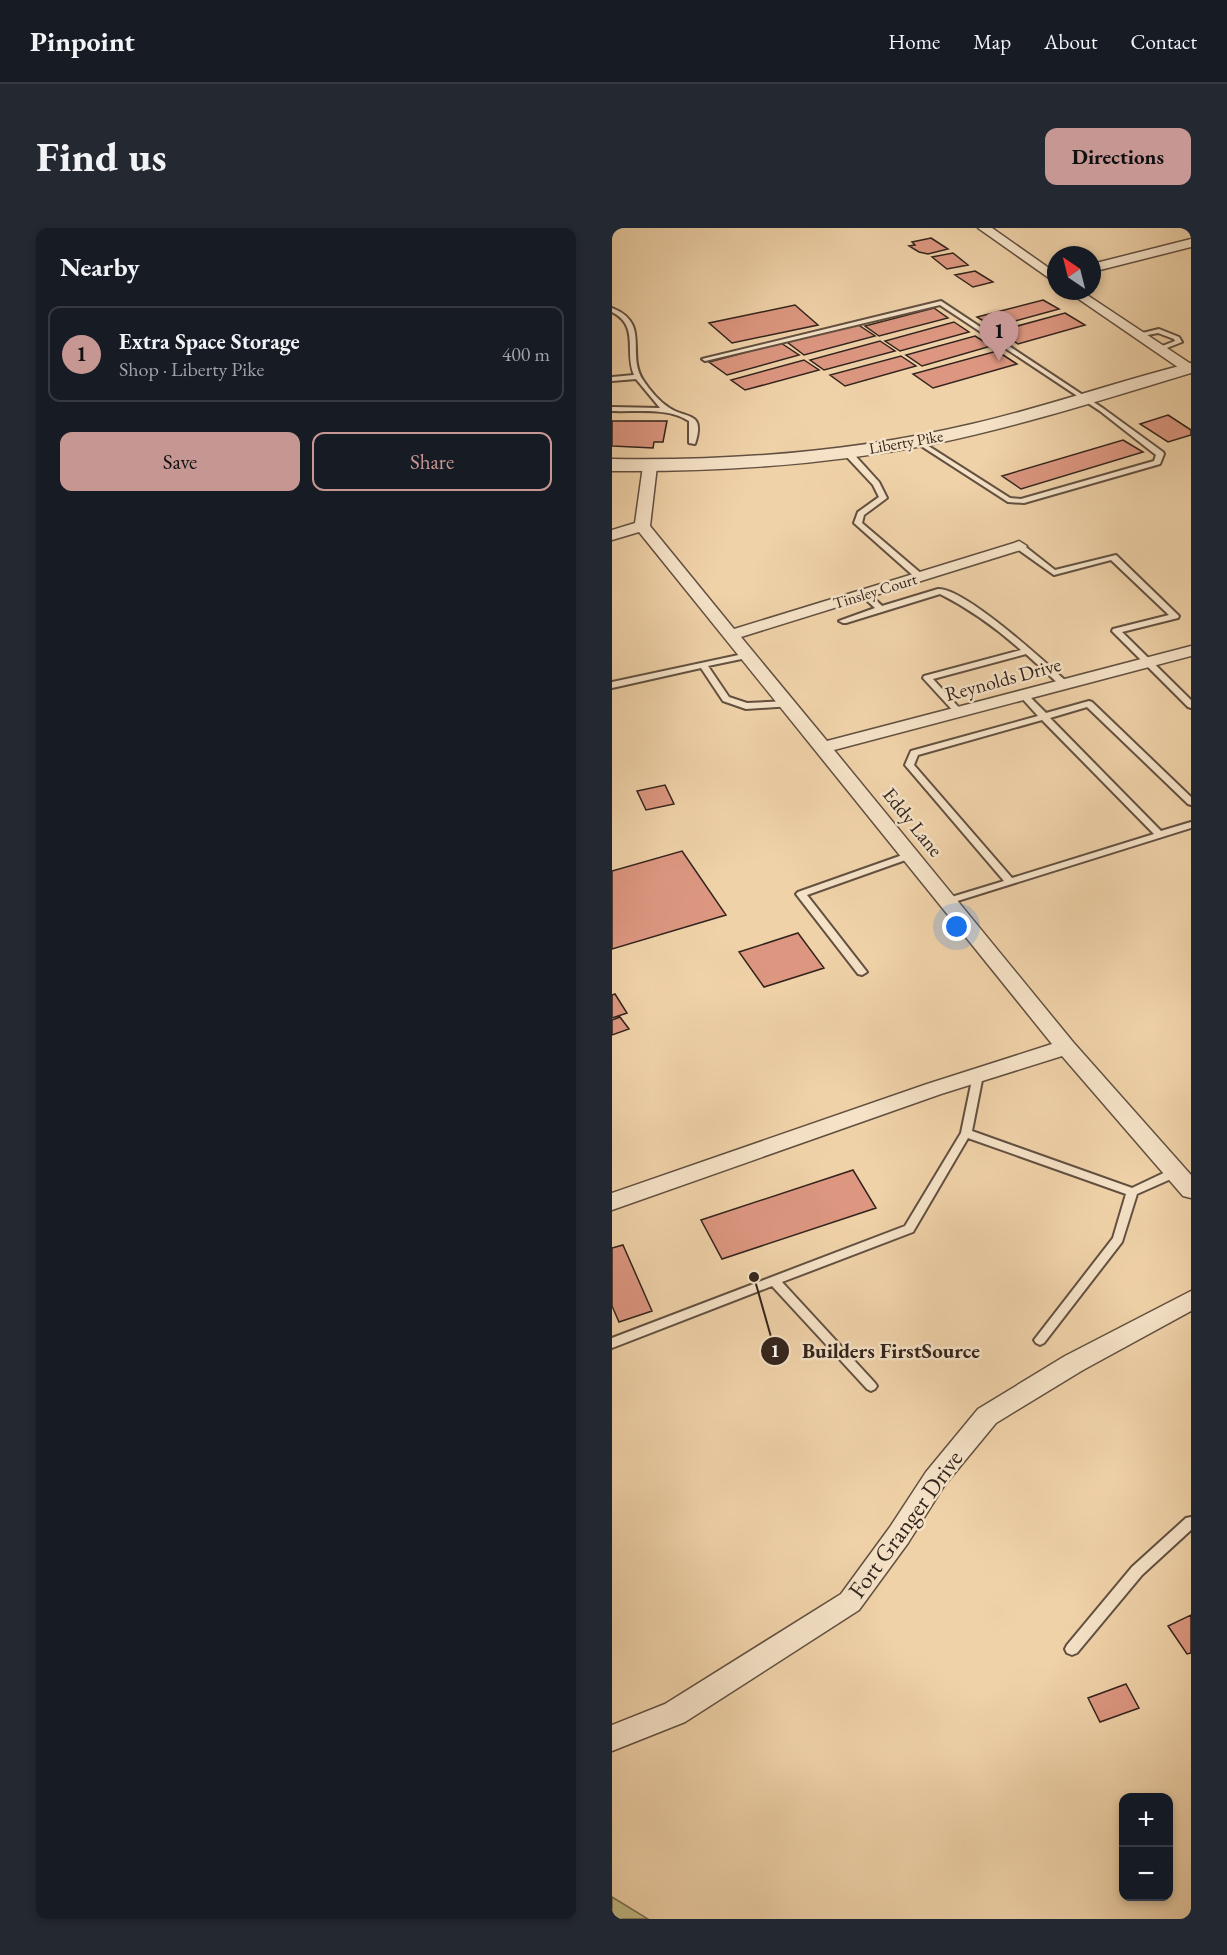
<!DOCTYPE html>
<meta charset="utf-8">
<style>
:root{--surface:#171b24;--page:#242831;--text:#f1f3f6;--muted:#9ea1a6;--line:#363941;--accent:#c59692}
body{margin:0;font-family:"EB Garamond",serif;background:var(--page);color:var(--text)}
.controls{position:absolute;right:18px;bottom:18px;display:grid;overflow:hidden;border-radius:12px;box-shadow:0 3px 9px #0003}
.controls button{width:54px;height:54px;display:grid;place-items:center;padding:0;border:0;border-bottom:2px solid var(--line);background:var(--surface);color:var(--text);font:30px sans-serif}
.compass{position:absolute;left:435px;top:18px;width:54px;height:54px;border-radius:50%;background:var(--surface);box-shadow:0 3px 9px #0003;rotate:325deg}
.you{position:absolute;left:345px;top:699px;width:21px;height:21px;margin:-15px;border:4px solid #fff;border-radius:50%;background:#1a73e8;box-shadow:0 0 0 9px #1a73e833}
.badge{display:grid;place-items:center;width:39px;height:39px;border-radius:50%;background:var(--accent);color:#111;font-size:20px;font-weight:700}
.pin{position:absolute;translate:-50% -50px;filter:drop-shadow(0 2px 3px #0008)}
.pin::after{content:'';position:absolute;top:32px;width:21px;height:18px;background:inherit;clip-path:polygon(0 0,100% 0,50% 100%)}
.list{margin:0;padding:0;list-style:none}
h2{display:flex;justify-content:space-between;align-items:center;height:78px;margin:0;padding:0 24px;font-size:26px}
h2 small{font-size:20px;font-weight:400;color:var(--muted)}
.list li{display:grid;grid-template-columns:39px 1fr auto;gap:18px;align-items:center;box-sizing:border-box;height:96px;margin:0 12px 12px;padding:0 12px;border:2px solid var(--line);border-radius:12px}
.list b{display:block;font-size:22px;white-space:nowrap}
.list p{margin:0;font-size:20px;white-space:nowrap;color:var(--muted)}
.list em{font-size:20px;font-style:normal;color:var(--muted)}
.actions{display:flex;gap:12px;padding:18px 24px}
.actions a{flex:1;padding:14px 0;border:2px solid var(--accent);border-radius:12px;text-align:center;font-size:21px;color:var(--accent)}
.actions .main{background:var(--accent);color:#111}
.map{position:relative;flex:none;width:579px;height:1691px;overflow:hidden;border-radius:12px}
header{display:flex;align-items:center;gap:36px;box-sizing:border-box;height:84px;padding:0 30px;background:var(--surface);border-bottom:2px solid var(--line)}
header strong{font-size:28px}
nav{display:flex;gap:33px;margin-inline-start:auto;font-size:21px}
.intro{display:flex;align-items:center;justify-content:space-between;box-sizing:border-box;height:144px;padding:0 36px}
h1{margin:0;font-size:42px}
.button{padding:15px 27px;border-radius:12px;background:var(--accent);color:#111;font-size:21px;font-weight:700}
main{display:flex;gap:36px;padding:0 36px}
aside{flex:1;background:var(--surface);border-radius:12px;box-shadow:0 3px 9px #0003}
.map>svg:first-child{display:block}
.green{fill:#c0ba84;stroke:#7a6f50;stroke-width:1.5}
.building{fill:#dd9781;stroke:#33241d;stroke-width:1.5}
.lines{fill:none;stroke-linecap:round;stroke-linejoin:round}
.service-casing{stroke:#625040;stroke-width:4}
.minor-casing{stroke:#625040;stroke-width:3}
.tertiary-casing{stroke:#625040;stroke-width:3}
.service{fill:#f5e2c7;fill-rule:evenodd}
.minor{fill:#f5e2c7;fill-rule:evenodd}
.tertiary{fill:#f5e2c7;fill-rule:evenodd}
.labels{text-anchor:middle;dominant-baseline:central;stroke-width:5;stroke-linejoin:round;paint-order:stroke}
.far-street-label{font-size:16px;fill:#33241d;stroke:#f5e2c7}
.street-label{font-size:20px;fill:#33241d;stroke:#f5e2c7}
.near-street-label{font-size:24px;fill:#33241d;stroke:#f5e2c7}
.leader{fill:none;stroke:#33241d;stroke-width:2}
.callout-dot{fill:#33241d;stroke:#f5e2c7;stroke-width:2}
.mark-label{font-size:18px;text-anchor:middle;font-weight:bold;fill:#fff}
.callout-label{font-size:21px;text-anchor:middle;font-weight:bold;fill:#33241d;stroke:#f5e2c7;stroke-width:5;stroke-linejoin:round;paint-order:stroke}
</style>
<header>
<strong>Pinpoint</strong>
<nav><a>Home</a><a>Map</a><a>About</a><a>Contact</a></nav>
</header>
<div class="intro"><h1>Find us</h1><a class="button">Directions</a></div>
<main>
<aside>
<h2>Nearby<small></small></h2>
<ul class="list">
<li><span class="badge">1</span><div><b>Extra Space Storage</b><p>Shop · Liberty Pike</p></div><em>400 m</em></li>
</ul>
<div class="actions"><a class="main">Save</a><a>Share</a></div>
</aside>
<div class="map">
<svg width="579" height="1691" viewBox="0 0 579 1691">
<rect width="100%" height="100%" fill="#f0d2a9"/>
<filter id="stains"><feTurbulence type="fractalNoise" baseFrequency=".00333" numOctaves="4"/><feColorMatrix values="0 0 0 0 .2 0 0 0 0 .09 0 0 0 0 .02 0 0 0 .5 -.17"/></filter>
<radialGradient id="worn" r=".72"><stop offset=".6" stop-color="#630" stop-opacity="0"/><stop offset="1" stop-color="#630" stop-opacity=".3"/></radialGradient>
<!-- green -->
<path class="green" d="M0,1669l36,22h-36z"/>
<!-- building -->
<path class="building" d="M319,10l17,11 -20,5 -9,-2 -10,-6 6,-1 -3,-3z
M341,25l15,12 -21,4 -15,-12z
M363,43l18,11 -20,5 -18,-12z
M431,72l16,9 -66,18 -16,-10z
M183,77l23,20 -86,18 -23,-20z
M322,80l14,10 -69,18 -14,-10z
M453,85l20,12 -67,19 -19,-13z
M342,94l15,10 -69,19 -15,-10z
M245,96l18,12 -71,19 -17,-13z
M363,108l16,10 -69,20 -16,-11z
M268,113l15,10 -71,19 -14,-10z
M169,115l18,12 -72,20 -18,-13z
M385,123l20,13 -84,24 -20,-14z
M289,128l15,10 -71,20 -15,-11z
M192,132l15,10 -74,20 -14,-10z
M556,187l23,15v5l-23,7 -28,-18z
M0,193h55l-4,21h-9l-1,6 -41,-2z
M511,212l20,12 -122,37 -19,-13z
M53,557l9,19 -28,6 -9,-19z
M70,623l44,64 -114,34v-78z
M186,705l26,35 -60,19 -25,-35z
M3,766l12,19 -15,5v-23z
M8,789l9,12 -17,6v-15z
M241,942l23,38 -154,51 -21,-39z
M11,1017l29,66 -33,11 -7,-16v-58z
M579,1387v38l-4,1 -19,-28z
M514,1456l13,24 -39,14 -12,-24z"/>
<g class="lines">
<!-- service casing -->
<g class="service-casing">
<path id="service" d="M329,73l163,108 59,43 1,2 -4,10 -136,39 -16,-1 -93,-60v-2h4l91,58 11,1 133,-38 2,-6 -56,-44 -160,-106 -235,56 -3,-2z
M0,80c39,15 14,46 31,72 6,9 16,21 25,27 18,13 38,3 27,37l-6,-1v-22c-21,-14 -53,-9 -77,-10v-4l48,1 -24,-29 -24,2v-4l22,-2c-10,-23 6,-49 -22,-63z
M547,101l20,8 3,5 -23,9 -2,-1v-2l18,-7 -1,-2 -16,-6 -21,4 -3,-2z
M232,222h6l29,32 8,16 -23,17 -2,8 61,52v4h-6l-63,-56 4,-11 21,-15 -6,-12 -29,-31z
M404,316h6l33,26 61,-15 63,61 -1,2 -56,14 69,68v8l-3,-1 -76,-76 1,-2 56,-14 -58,-55 -57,15 -38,-27z
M326,361c27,-1 107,73 129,93v4h-6l-35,-32 -93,25 30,33 -4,3 -3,-1 -33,-36 1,-2 97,-26c-25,-22 -51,-41 -81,-56l-94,29h-3l-4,-2 36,-13 -13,-12v-4h6l14,14z
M136,425l4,2 -1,2 -43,9 21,31 18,6 42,-2 4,3 -1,2 -46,3 -23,-8 -22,-33 -89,20v-6z
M411,464l3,1 20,20 43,-12 3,1 99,95v8l-3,-1 -101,-97 -37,11 111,113 30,-9v6l-240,75h-6l-2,-2 2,-2 59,-18 -99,-116 6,-14 127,-35 -19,-21zM430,492l112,114 -142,44 -98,-113 4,-10z
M299,624l5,3 -2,2 -107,38 60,77 -5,3 -4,-1 -62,-80 2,-2z
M366,843l5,4 -11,56 160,57 40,-19h8l2,3 -2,3 -43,19 -15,48 -78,101 -4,2 -4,-2 -2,-3 79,-102 13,-44 -158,-56 -55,94 -131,50 93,101 2,3 -2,3 -4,2 -4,-2 -95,-103 -160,62v-10l293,-112 56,-93 12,-58z
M579,1289v13l-49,45 -65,78 -5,2 -5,-2 -2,-4 2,-4 65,-78 54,-49z"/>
</g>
<!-- minor casing -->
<g class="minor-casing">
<path id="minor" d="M366,0h14l64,45v10z
M579,11v8l-99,25v-8z
M455,63h14l110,73v9l-6,-1z
M38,234l7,4 -7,60 84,103 280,-86 5,-2 8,5 -3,3 -283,88 86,104 364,-95v10l-357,94 239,292 118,133v23l-8,-2 -121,-140 -121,38 -329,116v-17l315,-109 125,-40 -413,-512 -27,8v-10l23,-7 8,-57z
M579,1063v20l-108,59 -87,53 -52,63 -36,57 -49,67 -174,112 -73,29v-26l53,-21 176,-110 49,-67 36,-55 52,-63 87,-53z"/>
</g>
<!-- tertiary casing -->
<g class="tertiary-casing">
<path id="tertiary" d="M579,135v10c-86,26 -171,53 -258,71 -106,21 -213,28 -321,27v-12c121,2 242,-7 360,-35 74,-17 146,-43 219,-61z"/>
</g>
<!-- service -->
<use href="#service" class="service"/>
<!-- minor -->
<use href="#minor" class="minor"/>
<!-- tertiary -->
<use href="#tertiary" class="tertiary"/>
</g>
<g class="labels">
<!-- far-street labels -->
<g class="far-street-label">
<text transform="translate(294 214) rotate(-10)">Liberty Pike</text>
<text transform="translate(263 363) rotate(-17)">Tinsley Court</text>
</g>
<!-- street labels -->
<g class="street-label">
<text transform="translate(391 451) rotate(-15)">Reynolds Drive</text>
<text transform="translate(301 594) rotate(51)">Eddy Lane</text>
</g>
<!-- near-street labels -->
<g class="near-street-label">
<text transform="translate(293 1296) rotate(-54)">Fort Granger Drive</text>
</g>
</g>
<!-- callouts -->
<path class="leader" d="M142 1049L163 1123"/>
<g class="callout-dot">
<circle cx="142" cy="1049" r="6"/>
<circle cx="163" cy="1123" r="15"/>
</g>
<g class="mark-label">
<text x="163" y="1129">1</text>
</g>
<g class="callout-label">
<text x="279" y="1130">Builders FirstSource</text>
</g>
<rect width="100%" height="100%" filter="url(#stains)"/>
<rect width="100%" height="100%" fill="url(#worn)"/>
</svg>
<div class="controls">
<button>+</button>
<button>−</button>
</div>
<svg class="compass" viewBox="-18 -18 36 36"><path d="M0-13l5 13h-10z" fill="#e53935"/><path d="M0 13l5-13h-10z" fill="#9ea1a6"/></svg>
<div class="you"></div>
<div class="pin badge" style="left:387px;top:133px">1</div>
</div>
</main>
